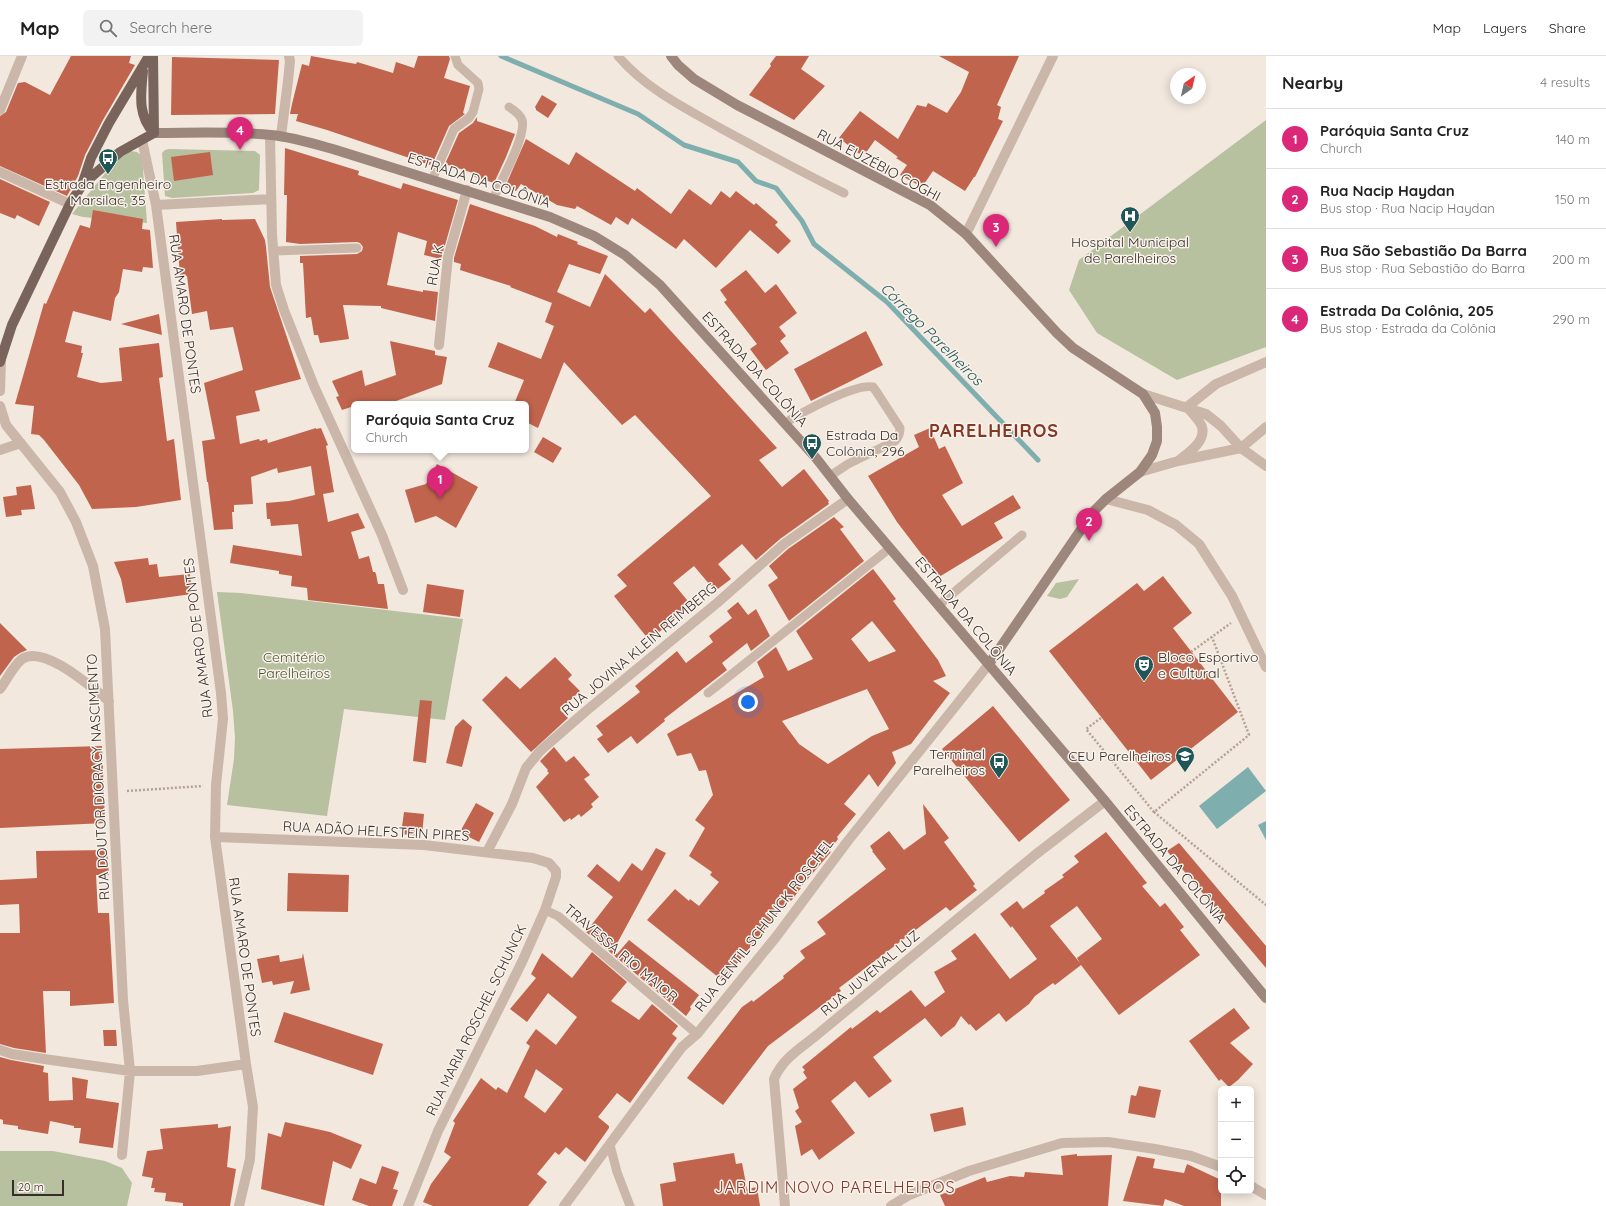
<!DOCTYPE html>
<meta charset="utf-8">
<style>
:root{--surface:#fff;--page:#f2f2f2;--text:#222;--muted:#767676;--line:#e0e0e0;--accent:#db2777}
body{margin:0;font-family:Quicksand,sans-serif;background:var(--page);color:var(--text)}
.controls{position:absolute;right:12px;bottom:12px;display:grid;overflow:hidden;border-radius:6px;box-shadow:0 2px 10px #0003}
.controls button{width:36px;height:36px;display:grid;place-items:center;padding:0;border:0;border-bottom:1px solid var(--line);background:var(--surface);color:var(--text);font:20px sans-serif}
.compass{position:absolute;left:1170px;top:12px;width:36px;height:36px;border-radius:50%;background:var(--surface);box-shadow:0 2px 10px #0003;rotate:34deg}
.scale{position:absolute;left:12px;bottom:10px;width:52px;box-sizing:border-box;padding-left:4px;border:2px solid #372d2a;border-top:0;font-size:11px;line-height:14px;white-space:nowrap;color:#372d2a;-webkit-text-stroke:3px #f9f2eb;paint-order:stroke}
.you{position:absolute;left:748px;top:646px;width:14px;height:14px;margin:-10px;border:3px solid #fff;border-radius:50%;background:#1a73e8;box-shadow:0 0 0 6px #1a73e833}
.badge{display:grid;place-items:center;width:26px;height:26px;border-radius:50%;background:var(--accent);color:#fff;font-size:13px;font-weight:700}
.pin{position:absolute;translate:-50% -33px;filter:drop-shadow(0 1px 2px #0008)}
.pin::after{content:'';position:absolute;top:21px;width:14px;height:12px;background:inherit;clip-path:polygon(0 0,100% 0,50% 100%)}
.popup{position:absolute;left:351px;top:345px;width:178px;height:52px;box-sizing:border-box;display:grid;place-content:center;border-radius:6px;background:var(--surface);filter:drop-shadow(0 1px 3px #0005);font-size:13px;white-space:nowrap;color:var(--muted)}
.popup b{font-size:15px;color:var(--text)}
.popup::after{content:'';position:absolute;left:50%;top:100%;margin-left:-8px;border:8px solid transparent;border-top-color:var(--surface)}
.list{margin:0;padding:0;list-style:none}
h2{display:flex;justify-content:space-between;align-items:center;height:52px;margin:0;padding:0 16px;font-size:17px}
h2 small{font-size:13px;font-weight:400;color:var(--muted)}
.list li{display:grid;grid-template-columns:26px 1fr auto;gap:12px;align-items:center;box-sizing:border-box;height:60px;padding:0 16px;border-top:1px solid var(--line)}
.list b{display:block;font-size:15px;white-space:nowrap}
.list p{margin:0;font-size:13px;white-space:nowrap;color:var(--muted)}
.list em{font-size:13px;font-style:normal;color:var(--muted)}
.icon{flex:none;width:22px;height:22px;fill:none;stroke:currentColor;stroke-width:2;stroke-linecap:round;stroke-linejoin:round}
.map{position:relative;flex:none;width:1266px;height:1150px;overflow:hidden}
header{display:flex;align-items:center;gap:24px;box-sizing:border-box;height:56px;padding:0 20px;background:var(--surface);border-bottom:1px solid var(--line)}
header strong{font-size:19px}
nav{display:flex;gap:22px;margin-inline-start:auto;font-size:14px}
.search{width:280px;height:36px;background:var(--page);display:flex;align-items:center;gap:10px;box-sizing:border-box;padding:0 14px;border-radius:6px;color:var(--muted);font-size:15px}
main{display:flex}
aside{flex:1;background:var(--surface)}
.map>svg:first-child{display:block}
.green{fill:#b7c09f}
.water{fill:#7eaeae}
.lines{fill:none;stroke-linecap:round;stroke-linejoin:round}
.stream{stroke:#7eaeae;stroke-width:5}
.building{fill:#c1644d;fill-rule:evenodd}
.path{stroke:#b5a195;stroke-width:2.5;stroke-dasharray:2 2;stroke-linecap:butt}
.lane{stroke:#cab7aa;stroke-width:9}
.street{stroke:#cab7aa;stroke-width:10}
.secondary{stroke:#9d877c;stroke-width:10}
.primary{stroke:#79645b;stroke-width:10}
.labels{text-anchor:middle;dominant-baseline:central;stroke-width:3;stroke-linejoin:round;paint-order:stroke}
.street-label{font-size:14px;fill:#372d2a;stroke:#f9f2eb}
.poi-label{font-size:14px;fill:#372d2a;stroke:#f9f2eb}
.park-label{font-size:14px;fill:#48552e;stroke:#f9f2eb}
.water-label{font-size:15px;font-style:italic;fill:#205658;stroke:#f9f2eb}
.quarter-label{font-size:16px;letter-spacing:1px;fill:#843826;stroke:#f9f2eb}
.district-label{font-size:18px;font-weight:bold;letter-spacing:1px;fill:#843826;stroke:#f9f2eb}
</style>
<header>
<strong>Map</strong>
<div class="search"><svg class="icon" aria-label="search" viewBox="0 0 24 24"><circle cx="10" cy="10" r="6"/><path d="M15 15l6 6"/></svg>Search here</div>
<nav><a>Map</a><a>Layers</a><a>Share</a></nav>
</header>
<main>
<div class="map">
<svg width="1266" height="1150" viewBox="0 0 1266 1150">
<rect width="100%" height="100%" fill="#f2e8de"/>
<!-- green -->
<path class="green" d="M1266,64v227l-89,33 -80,-47 -28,-43 10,-30z
M169,93l86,2 5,4 -1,35 -6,3 -81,5 -7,-2 -3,-43 3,-3z
M130,95l7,1 5,4 5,67 -64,-6 -11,-3 48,-59z
M1079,523l-12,18 -7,2 -13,-3 9,-13z
M217,536l24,1 222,26 -18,101 -101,-11 -17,107 -100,-11 7,-46 1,-21 -2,-27z
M0,1095h53l52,10 17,7 10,15 -5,23h-127z"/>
<!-- water -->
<path class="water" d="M1248,711l18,24 -49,38 -18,-23z
M1266,765v19l-8,-15z"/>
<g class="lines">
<!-- stream -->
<path class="stream" d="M501,0l137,58 46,31 54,17 18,19 20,7 26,33 12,23 73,58 151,158"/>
</g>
<!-- building -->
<path class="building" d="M71,0h60l-2,7 6,2 -32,55 -18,35 -7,21 -11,20 -67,-30v-50l6,-4 12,-29 7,-1 25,13z
M311,0l45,8 1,-2 36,11 3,-11 18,6 4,-12h31l1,3 -6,19 26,8 -7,27 2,1 -16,12 -15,34h-2l-2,5 -103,-35 -31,-9 2,-7h-8l2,-10 10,-40 7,2z
M776,0h33l-8,13 24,17 -31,34 -45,-25 22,-29 -1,-2z
M939,0h80l-22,49 4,2 -3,12 5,2 -28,56h-1l-9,14 -32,-20 -11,16 -22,-12 7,-10 -11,-7 2,-1 -23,-17 -10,14h-5l-8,-4 1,-1 -14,-11 21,-27 38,28 19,-34 9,2 2,-4 19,10 14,-21 8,-20z
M172,1l107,3 -4,54 -104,1z
M542,39l15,9 -9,14 -12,-8v-1l-1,-2z
M477,61v4l38,13 -9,23 -12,26 -22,-7 1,-3 -28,-9 14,-31 14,-10z
M526,83l43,26 7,-13 59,39 2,-3 34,26 18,-25 22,16 10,-14 9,7 6,-7 18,14 2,-2 22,19 -3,3 16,16 -13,13 -28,-24 -34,38 -32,-29 -8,10 -44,-31 -4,7 -12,-8 -5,8 -34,-19 -2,3 -18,-4 -36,-21 -5,7 -11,-4z
M285,92l74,23 -1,4 43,14 2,-6 55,17 -17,59 -17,-4 3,-14 -29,-9 -11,53 36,7v-2l15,2 -3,29 -54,-13v-2l-38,-1 6,34 -29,4 -2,-8h-4l-3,-18 -5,1 -3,-55h-3v-7l57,-2 5,-3 1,-4 -3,-4 -3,-1 -57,2 -14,-2 1,-47h-3z
M210,96l3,23 -39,6 -3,-24z
M0,123l50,23 -11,24 -22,-11 -2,4 -15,-6z
M470,148l65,22 22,11 1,-3 20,8 -1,2 31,12 -8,18 -31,-10 -12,28 33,15 15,-33 40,39 5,-5 127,140 -18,12 23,27 22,-18 25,32 -1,1 1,2 -49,35 -24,21 -14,-16 -24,20 13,15 -16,12 -21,-25 -21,17 19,23 -43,34 -35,-44 13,-10 -10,-11 94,-79 -76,-81 -13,10 -58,-63 -26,66 -12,-6v-18h-12l10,-24 -36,-13 10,-25 43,17 13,-33 -9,-4 7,-19 -42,-16 1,-1 -51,-16 1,-6 -7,-2v-4z
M93,154l50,9 -1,10 8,1 3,38 -10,-1 -1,5 -19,-3 -4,23 -4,6 -4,23 -38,-10 -8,31 17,4 -1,7h2l-6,24 24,6 21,-2 -3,-33 40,-5 4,34 -4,1 8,63 7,-2 7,61 -45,7 -44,2 -13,-24 -35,-45 -5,-5 -8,-1 3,-28 -19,-2 29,-101 2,1 34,-79 10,3z
M222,163v1l33,-1 10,21 1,7 4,40 31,92 -46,12 5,20 -24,5 4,28 19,-5 1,2 7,-2 1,4 48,-15v1l5,-1 7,17 -2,1 8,46 -11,2 5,28 30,-9 7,15 -14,4 8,27 10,-3 4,16h2l1,2 2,10h6l4,25 -80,-9 -1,-12 -16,-2 1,-10 -13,-2v-3l-49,-8 3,-18 69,11 -4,-32 -27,2 -1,-7h-3l-1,-16 23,-2 26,-6 -4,-29 -33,7 -1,-5 -26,9 2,27 -19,1v7h-2l1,17 -19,1 -6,-48h-1l-5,-41 13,-2 -11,-56 39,-13 -10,-43 -23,3 -3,-19 -15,3 -5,-38h-7l-4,-54z
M746,214l19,23 11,-9 21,29 -18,14 7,9 -6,5 9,12 -23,17 -16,-21 7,-5 -33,-42 3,-2 -7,-10z
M159,258l3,21 -41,-11z
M866,275l17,34 -72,36 -17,-32z
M390,285l45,10v4l12,2 -5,27 -54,20h-34v2l-12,4 -6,-13 3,-1 -7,-15 30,-11 3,16 31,-11z
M930,372l9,21 6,-3 18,37 -21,12 20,31 51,-31 8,13 -27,15 9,15 -64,39 -42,-55 -29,-46 51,-29 -5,-12z
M543,381l19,11 -9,15 -19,-11z
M437,408l41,23 -22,41 -20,-12 -21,7 -10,-33 21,-6z
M31,429l4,24 -14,1 1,5 -16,2 -3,-20 14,-2 -1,-8z
M834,461l10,10 -4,2 24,32 -75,60 -21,-36 10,-7 -9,-12 19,-17z
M148,502l1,7 8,-1 2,13 31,-3 2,20 -66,9 -5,-24 -7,-17z
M873,513l23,30 -3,2 45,59 8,16 -13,5 17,12 -39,51 -19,8 4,11 -18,24 -9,-13 -25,30 12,10 -19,23 1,2 -9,12 2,1 -31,36h1l-10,13 -2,-2 -66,82 -76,-61 28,-31 14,12 1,-2 9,7 20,-24 -9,-7 2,-3 -23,-16 16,-28 -10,-8 18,-25 -7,-25 -7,1 -8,-18 -14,3 -10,-22 97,-57 -7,-15 19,-15 12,24 25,-12 -17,-28zM872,565l24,30 -27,11 -18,-23zM867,633l22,40 -17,7 -44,28 -29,-20 -17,-23z
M1163,520l29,37 -19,15 65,84 -87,68 -102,-129 88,-68 7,8z
M427,528l37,6 -4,27 -37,-5z
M738,546l10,13 8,-6 14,27 -19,15 -4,-8 -25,20 5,7 -63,49 1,2 -28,23 -6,-8 -23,17 -11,-14 6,-4 -7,-9 44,-34 -5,-6 42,-35 9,12 27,-21 -4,-6 23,-18 -5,-7z
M0,567l27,27 -7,3 -6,4 -14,19z
M555,601l17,18 -4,4 12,12 -20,19 8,8 -37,34 -49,-52 24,-24 14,13z
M420,644l12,1 -6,62 -13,-2z
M993,650l77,94 -51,42 -77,-93z
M463,663l9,8 -10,40 -16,-4 9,-36z
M102,690l3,77 -105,5v-79z
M554,691l12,15 8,-6 16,19 -6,4 15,18 -8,7 2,3 -12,10 -2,-3 -8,6 -1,-2 -6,4 -28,-35 13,-14 -2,-2 1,-1 -8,-9z
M476,747l18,10 -15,29 -16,-8 1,-2 -3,-2z
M923,748l26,34 -5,4 31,42 -2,2 4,4 -27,21 -4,-4 -107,81 2,3 -73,55 -45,59 -36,-27 55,-71 10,-7 1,2 31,-24 -1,-2 22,-18 -5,-7 26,-17 -9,-12 69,-53 -14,-18h1l-3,-5 19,-15 15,19 22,-16z
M404,756l20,2 -2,21h-3l-1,1 -17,-2z
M1106,776l41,51 -5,3 18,21 5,-4 19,24 -4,3 20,25 -81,60 -38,-50 -26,20 -2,-2 -18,13 -6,8 -23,18 -7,-9 -23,18 -6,-7 -1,1 -8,-9 -6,10 -14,11 -16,-19 -52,39 19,24 -23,17 -14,-17 -24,20 24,32 -36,27 -7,-11 -11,7 -6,-30 7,-4 -7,-11 4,-3 -6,-19 14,-11 -4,-6 2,-2 -3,-3 49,-40 1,2 25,-19 3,3 31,-23 14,17 20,-15 -11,-20 23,-13 -6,-8 24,-18 35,46 27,-20 -25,-33 -1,2 -11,-14 17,-13 6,8 22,-16 -1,-2 20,-14 -2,-2 17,-13 -5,-6zM1077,850l25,33 -25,19 3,5 -30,-37z
M1179,787l87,103v22l-99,-117z
M656,792l10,5 -53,98 4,3 12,-14 70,55 -9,12 1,2 -5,7 -100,-84 27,-35 -26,-21 10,-12 22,18 13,-19 10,8z
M107,794l2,25h-13l2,38h11l5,90 -44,3v-15h-27l3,62 -32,-5 -14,-4v-111h20l-1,-29 -19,1v-25l37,-2 -1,-27z
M288,817l61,2 -1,37 -61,-1z
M592,896l35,30 -16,19 28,19 13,-16 26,22 -6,8 5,4 -47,65 -13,-10 -19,24 11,9v2l-24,34 -19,-15 -7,8 -4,-3 -18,22 10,8 -19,24h-95l-10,-4 8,-18 20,-27 -7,-5 11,-29 -2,-2 28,-43 15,12 2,-3 9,6 23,-47 -4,-3 10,-14 20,16 21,-28 -29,-24 -21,29 -17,-13 26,-31 -5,-4 11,-21 30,25zM536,1013l27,20 -18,24 -21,-16z
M303,897l7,37 -20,4 4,-13 -21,4 -1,-4 -10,2 -5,-24 22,-4 1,7 22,-4z
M1234,952l16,20 -20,15 23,21 -15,16 -9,7 -8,-8 -2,2 -30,-40z
M284,956l99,32 -10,31 -99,-33z
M103,974h13l1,16h-13z
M0,1001l11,3 33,6 -1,6 5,1 1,28 24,-1 -1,-23 16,3 -2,18 33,5 -6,45 -34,-5 2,-15h-7v-2l-24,-5 -2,13 -30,-5v-3l-15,-2v-4l-3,-1z
M1139,1030l22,4 -6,28 -27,-5 3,-18 5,1z
M963,1051l3,18 -32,7 -4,-18z
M285,1066l45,10 32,13 -11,24 -18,-8 -9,45 -63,-17 7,-56 13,4z
M218,1068v4l13,-2 -4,41 9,2 -6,37h-47v-3l-18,-2 1,-8 -12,-1 1,-4h-4l2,-10 -11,-2 5,-25 16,-2 -3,-20z
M734,1097l2,11 6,-1 5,26 10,-2 3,19h-97l-3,-22 16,-3 -3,-18z
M1077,1098v2l35,-1 -4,51h-163l-5,-11 45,-18 2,5 23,-6 14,1 1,-5 38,3 -2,-19z
M1137,1100l18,3 -2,9 31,5 3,-9 34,16v26h-37l-19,-7 -2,7 -40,-5z
M382,1110l17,6 -6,17 5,1 -6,16h-23l-17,-6 8,-22 16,6z"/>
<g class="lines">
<!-- path -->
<path class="path" d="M1191,596l40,-29
M1101,662l-15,11 68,83 95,-77 -37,-98
M127,735l76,-5
M1154,756l112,93"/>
<!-- lane -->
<path class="lane" d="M618,0c28,33 67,52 104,73 41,22 81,44 122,64
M432,124l22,-51 15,-11 4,-6 6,-23 -1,-6 -20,-18 -3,-9
M493,143c7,-16 34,-64 29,-79 -2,-6 -8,-10 -13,-13
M274,195l83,-3
M785,367c16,-10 70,-40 88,-36l3,4 24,37c0,5 -1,9 -5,13l-47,23 -18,12
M939,549l83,-70
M708,637l182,-145
M545,854l13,6 139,118
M610,1089l7,27 13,34"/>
<!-- street -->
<path class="street" d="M0,54l22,-54
M270,79l2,100 4,50 8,25 30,76 68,149 21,55
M281,80l7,-55 2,-20 -1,-5
M142,84l14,65 65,488 2,26 -7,66 -1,52 31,227 7,43 -3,52 -11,47
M0,116l70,32
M156,149l115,-6
M966,178l87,-178
M439,289l9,-88 19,-67
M0,335l1,-32
M1143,338l63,20 15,12 20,22 25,18
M0,350l6,19 54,67 16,30 17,44 12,63 18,371 7,71 -8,84
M0,394l21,-7
M1178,405c10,-8 28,-19 24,-34 -2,-7 -11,-15 -15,-20l29,-23 50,-22
M1140,416l38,-11 63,-13 25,-21
M1106,443l42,11 28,15 23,19 33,52 34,71
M0,633c7,-9 13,-23 22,-30 22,-15 70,29 87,42
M215,781l209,8 109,13 16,5 7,8v6l-11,33 -23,52 -84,169 -30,75
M487,796l25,-48 14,-36 14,-17 46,-40 131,-108 67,-59 64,-45
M0,994l12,4 32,5 86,12h67l49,-7
M1251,1130l15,9
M564,1150l100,-135 18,-24 15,-13 79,-97 71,-95 142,-178
M785,1150l-11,-127c9,-21 27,-31 44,-45l217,-179 70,-54
M891,1150l18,-11 60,-24 93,-28 46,-1 47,7 36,7 30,11"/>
<!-- secondary -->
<path class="secondary" d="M671,0l7,9 16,14 43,26 193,100 36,29 91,99 16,15 70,46 12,19 2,14v14l-5,14 -12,17 -34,27 -13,13 -104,152
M154,77c39,0 78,-2 117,2 22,2 44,9 65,15l214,67 44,19 31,19 35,30 156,173 32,41 257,302 161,197"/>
<!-- primary -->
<path class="primary" d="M153,0l1,77
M143,15c-2,22 -6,44 11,62
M82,129l38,-33 34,-19
M0,306l12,-37 58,-121 12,-19 9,-27 18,-35 40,-67"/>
</g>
<!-- icons -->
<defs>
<g id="bus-pin" transform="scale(1)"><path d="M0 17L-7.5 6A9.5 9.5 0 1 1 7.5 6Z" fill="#205658" stroke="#f9f2eb"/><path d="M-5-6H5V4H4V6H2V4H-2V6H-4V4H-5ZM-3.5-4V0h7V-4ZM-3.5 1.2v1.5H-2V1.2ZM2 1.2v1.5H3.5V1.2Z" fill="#fff"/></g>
<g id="hospital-pin" transform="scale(1)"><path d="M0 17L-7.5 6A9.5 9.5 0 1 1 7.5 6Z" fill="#205658" stroke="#f9f2eb"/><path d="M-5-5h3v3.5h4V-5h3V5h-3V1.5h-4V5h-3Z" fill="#fff"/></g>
<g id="theatre-pin" transform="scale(1)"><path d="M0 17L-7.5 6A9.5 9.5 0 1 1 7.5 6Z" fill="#205658" stroke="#f9f2eb"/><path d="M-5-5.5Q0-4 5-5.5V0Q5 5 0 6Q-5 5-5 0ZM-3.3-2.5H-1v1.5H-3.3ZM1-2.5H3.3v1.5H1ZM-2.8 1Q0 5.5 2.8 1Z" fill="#fff"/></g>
<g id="school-pin" transform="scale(1)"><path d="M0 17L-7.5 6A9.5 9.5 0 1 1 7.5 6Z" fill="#205658" stroke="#f9f2eb"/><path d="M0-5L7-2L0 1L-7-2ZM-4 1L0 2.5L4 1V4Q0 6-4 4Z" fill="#fff"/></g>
</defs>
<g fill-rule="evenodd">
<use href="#bus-pin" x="108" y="102"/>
<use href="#hospital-pin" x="1130" y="160"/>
<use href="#bus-pin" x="812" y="387"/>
<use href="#theatre-pin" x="1144" y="609"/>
<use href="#school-pin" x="1185" y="700"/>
<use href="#bus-pin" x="999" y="706"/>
</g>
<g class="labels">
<!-- street labels -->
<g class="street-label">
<text transform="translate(879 109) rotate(28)">RUA EUZÉBIO COGHI</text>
<text transform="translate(479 124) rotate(18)">ESTRADA DA COLÔNIA</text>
<text transform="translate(435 209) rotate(-80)">RUA K</text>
<text transform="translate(185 258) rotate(82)">RUA AMARO DE PONTES</text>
<text transform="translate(755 313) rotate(48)">ESTRADA DA COLÔNIA</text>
<text transform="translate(966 560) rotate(50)">ESTRADA DA COLÔNIA</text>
<text transform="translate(198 582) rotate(-97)">RUA AMARO DE PONTES</text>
<text transform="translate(639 593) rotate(-40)">RUA JOVINA KLEIN REIMBERG</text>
<text transform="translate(98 721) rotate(-93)">RUA DOUTOR DIORACY NASCIMENTO</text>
<text transform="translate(376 775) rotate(3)">RUA ADÃO HELFSTEIN PIRES</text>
<text transform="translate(1175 808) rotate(50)">ESTRADA DA COLÔNIA</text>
<text transform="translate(764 869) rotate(-52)">RUA GENTIL SCHUNCK ROSCHEL</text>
<text transform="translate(621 897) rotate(40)">TRAVESSA RIO MAIOR</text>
<text transform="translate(245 901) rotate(82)">RUA AMARO DE PONTES</text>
<text transform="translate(870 917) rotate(-40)">RUA JUVENAL LUZ</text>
<text transform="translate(476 964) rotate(-64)">RUA MARIA ROSCHEL SCHUNCK</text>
</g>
<!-- poi labels -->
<g class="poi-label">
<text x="108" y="128">Estrada Engenheiro<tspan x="108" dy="16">Marsilac, 35</tspan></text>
<text x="1130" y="186">Hospital Municipal<tspan x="1130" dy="16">de Parelheiros</tspan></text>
<text x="826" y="379" text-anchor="start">Estrada Da<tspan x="826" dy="16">Colônia, 296</tspan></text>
<text x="1158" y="601" text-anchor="start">Bloco Esportivo<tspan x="1158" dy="16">e Cultural</tspan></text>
<text x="985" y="698" text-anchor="end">Terminal<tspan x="985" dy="16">Parelheiros</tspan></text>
<text x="1171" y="700" text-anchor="end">CEU Parelheiros</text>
</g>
<!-- park labels -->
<g class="park-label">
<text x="294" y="601">Cemitério<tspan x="294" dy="16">Parelheiros</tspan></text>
</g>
<!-- water labels -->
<g class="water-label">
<text transform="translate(932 278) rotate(45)">Córrego Parelheiros</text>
</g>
<!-- quarter labels -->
<g class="quarter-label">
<text x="835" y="1131">JARDIM NOVO PARELHEIROS</text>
</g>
<!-- district labels -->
<g class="district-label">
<text x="994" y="374">PARELHEIROS</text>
</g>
</g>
</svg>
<div class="controls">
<button>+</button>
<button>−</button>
<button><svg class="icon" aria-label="locate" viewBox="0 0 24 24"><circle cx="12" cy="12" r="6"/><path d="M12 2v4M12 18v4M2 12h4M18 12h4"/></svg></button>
</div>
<svg class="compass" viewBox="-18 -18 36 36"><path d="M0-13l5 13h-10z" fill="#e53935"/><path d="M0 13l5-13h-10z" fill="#767676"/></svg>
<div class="scale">20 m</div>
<div class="you"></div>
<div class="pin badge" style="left:440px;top:443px">1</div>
<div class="popup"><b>Paróquia Santa Cruz</b>Church</div>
<div class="pin badge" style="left:1089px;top:485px">2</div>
<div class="pin badge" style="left:996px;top:191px">3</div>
<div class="pin badge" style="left:240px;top:94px">4</div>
</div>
<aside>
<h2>Nearby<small>4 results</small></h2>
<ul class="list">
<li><span class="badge">1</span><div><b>Paróquia Santa Cruz</b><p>Church</p></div><em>140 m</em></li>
<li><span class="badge">2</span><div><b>Rua Nacip Haydan</b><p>Bus stop · Rua Nacip Haydan</p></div><em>150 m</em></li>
<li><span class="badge">3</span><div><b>Rua São Sebastião Da Barra</b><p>Bus stop · Rua Sebastião do Barra</p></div><em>200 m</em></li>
<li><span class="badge">4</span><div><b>Estrada Da Colônia, 205</b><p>Bus stop · Estrada da Colônia</p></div><em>290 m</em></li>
</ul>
</aside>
</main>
